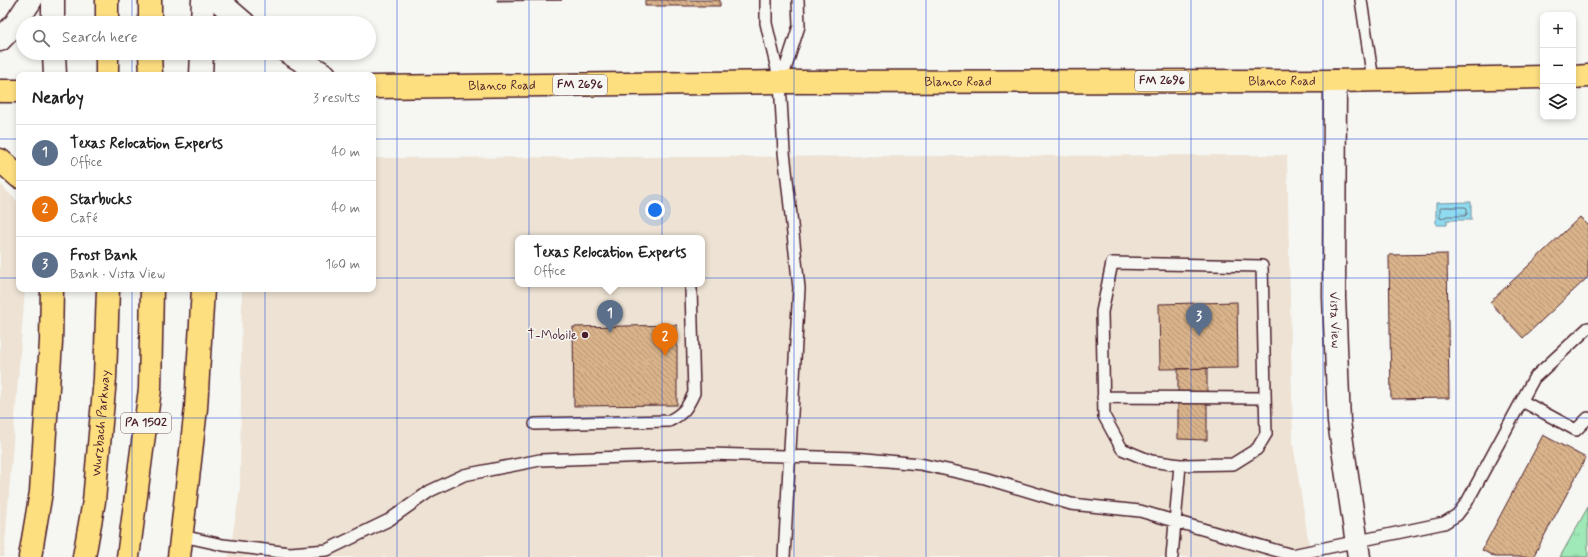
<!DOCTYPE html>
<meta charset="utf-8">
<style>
:root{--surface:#fff;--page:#f6f6f6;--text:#222;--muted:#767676;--line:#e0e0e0;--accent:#4a1f2b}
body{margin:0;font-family:Mynerve,sans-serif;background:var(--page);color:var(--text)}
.controls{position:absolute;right:12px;top:12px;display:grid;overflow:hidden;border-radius:8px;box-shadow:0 2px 6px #0003}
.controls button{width:36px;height:36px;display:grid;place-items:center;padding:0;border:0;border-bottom:1px solid var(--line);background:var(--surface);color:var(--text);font:20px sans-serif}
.you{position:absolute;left:655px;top:210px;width:14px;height:14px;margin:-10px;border:3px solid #fff;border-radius:50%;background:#1a73e8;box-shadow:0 0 0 6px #1a73e833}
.badge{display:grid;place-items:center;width:26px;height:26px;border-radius:50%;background:var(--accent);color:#fff;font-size:13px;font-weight:700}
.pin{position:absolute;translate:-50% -33px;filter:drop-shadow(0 1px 2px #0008)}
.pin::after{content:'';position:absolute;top:21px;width:14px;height:12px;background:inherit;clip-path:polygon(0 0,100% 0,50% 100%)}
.popup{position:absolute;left:515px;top:235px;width:190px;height:52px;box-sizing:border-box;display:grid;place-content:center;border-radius:8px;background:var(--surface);filter:drop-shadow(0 1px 3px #0005);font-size:13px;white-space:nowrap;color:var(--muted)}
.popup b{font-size:15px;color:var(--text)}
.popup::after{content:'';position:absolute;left:50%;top:100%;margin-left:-8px;border:8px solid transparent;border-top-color:var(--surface)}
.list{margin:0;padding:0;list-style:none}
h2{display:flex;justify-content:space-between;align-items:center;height:52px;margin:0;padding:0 16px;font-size:17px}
h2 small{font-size:13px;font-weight:400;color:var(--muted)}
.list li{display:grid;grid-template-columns:26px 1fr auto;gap:12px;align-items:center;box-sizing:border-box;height:56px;padding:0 16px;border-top:1px solid var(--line)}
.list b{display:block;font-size:15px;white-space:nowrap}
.list p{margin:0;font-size:13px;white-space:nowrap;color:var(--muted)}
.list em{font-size:13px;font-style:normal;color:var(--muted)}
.icon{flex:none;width:22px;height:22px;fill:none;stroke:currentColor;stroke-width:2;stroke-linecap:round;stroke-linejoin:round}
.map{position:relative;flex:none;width:1588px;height:557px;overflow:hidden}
.search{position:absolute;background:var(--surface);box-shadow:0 2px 6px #0003;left:16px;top:16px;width:360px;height:44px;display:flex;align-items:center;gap:10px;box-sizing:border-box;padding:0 14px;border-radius:22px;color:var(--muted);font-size:15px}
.panel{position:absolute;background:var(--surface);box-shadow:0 2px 6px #0003;left:16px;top:72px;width:360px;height:220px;border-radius:8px}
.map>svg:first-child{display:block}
.built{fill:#ede2d3;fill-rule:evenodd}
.grass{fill:url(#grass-tufts);stroke:#748472}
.water{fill:url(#water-ripples);stroke:#7390a1}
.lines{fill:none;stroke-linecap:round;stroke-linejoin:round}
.shore{stroke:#666a79;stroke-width:1}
.building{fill:url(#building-back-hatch);stroke:#4a1f2b}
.lane-casing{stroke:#4a1f2b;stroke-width:14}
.secondary-casing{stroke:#4a1f2b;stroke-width:25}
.primary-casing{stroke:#4a1f2b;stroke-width:25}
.highway-casing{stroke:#4a1f2b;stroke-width:25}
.lane{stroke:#f6f6f2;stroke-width:11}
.secondary{stroke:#f6f6f2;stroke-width:22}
.primary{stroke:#fedf80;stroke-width:22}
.highway{stroke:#fedf80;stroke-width:22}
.grid{fill:none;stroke:#1d4ed8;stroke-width:1;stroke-opacity:0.55}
.poi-dot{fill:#4a1f2b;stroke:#f6f6f2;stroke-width:1.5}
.labels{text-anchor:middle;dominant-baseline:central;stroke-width:3;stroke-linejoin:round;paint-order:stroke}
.shield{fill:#f6f6f2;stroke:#7e6067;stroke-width:1}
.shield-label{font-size:12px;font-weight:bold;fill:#4a1f2b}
.street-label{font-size:13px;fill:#4a1f2b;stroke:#f6f6f2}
.poi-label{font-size:13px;fill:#4a1f2b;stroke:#f6f6f2;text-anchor:end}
</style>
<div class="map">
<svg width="1588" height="557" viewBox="0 0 1588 557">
<defs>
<pattern id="grass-tufts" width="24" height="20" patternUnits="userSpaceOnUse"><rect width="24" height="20" fill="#9fe9b8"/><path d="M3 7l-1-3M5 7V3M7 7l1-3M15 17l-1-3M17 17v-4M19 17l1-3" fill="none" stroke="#8ac79e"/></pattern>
<pattern id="water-ripples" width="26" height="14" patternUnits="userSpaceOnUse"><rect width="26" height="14" fill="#8fdbef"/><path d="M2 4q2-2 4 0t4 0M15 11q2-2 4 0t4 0" fill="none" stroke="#7dbccd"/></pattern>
<pattern id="building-back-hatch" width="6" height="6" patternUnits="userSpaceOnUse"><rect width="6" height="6" fill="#d9b38a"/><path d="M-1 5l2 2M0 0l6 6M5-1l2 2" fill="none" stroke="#b29171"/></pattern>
</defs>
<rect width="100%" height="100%" fill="#f6f6f2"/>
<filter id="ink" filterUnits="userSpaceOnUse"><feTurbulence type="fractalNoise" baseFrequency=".025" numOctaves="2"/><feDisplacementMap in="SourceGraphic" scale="8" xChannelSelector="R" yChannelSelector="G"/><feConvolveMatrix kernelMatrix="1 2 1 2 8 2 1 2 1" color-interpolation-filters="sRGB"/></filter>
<g filter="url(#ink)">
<!-- built -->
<path class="built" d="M1287,155l6,289 18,113h-1082l11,-67 2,-201h131v-131zM518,238h184v46h-184z
M0,184l19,19v86h6l-21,268h-4z"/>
<!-- grass -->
<path class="grass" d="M1588,507v50h-28z"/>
<!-- water -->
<path class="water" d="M1471,202v18h-24v5h-11v-22z"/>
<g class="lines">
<!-- shore -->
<path class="shore" d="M1442,207h23l2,1v6l-2,2h-18l-6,3 -1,-1v-9z"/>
</g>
<!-- building -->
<path class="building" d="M497,0h65l-65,1z
M645,0h75v6h-75z
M1580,217l8,8v52l-65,61 -33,-36z
M1447,254l2,144 -58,1 -2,-144z
M1237,302l1,66 -78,1 -1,-65z
M677,325v80l-103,1 -1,-79z
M1207,368v72l-29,-1v-70z
M1543,435l43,23 -53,99h-38l-13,-7z"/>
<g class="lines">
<!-- lane casing -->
<g class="lane-casing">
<path id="lane" d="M766,0v23l14,59 4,70 15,136 -15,269
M1361,0l12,80
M781,82l18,-56 -1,-26
M1103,397l162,1
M1522,401l54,29 12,-12
M535,424l134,-3c15,-8 18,-13 25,-28l-3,-104
M182,536l41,9 67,8 37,-3 62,-30 41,-29 34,-16 76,-15 169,-6 146,4 65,6 64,14 87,26 69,7 152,44 152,-32 13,-8 10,-13 67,-124 54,-50
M1172,557l8,-92 53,-1 24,-15 9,-15 -4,-168 -150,-3 -10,49 2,104 18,33 29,12 29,4"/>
</g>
<!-- secondary casing -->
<g class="secondary-casing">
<g id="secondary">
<path d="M53,0v23"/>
<path d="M220,0l2,4 22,19"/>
<path d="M202,23l1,-23"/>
<path d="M0,40l16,-17 15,-23"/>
<path d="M54,53l1,22"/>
<path d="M289,53l36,22"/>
<path d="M201,75l1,-22"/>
<path id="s1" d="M1335,81l-1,216 5,125 20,135"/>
</g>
</g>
<!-- primary casing -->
<g class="primary-casing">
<g id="primary">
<path d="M1573,77l15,-1"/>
<path id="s2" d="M373,87l407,-5 555,-1 208,-4"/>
<path d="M0,91h19"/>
<path d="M0,160l19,17"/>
</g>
</g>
<!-- highway casing -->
<g class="highway-casing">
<g id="highway">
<path d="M107,0v23"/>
<path d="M150,0v23"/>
<path d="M107,53v22"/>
<path d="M150,53l1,22"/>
<path d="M30,557l11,-65 10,-150 1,-53"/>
<path id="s3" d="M84,557l10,-56 11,-123 3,-89"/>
<path d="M128,557l22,-168 2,-100"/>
<path d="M179,557l17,-149 7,-119"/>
</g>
</g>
<!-- lane -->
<use href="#lane" class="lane"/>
<!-- secondary -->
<use href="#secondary" class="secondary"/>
<!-- primary -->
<use href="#primary" class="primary"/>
<!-- highway -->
<use href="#highway" class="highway"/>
</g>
</g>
<!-- grid -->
<path class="grid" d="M132,0v23M265,0v23M397,0v557M529,0v557M662,0v557M794,0v557M926,0v557M1059,0v557M1191,0v557M1323,0v557M1456,0v557M132,53v22M265,53v22M0,139h19M373,139h1215M0,278h19M373,278h1215M132,289v268M265,289v268M0,418h1588"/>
<!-- markers -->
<circle class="poi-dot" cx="585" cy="335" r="4"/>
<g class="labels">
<!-- shield labels -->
<g class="shield">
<rect x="1135" y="71" width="54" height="20" rx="3"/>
<rect x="553" y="75" width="54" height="20" rx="3"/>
<rect x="121" y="413" width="50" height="20" rx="3"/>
</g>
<g class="shield-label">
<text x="1162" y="81">FM 2696</text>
<text x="580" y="85">FM 2696</text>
<text x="146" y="423">PA 1502</text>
</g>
<!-- street labels -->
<g class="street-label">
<text stroke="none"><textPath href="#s2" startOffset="909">Blanco Road</textPath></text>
<text stroke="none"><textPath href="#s2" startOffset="585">Blanco Road</textPath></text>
<text stroke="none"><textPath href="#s2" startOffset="129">Blanco Road</textPath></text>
<text stroke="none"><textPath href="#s1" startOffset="239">Vista View</textPath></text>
<text stroke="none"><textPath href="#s3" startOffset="135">Wurzbach Parkway</textPath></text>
</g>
<!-- poi labels -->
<g class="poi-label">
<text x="577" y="335">T-Mobile</text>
</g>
</g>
</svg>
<div class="controls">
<button>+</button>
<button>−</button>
<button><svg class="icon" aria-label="layers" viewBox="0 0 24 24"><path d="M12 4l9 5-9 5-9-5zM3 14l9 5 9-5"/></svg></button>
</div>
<div class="you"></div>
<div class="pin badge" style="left:610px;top:333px;background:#5c6f8a">1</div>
<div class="popup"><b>Texas Relocation Experts</b>Office</div>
<div class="pin badge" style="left:665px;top:356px;background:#e8710a">2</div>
<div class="pin badge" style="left:1199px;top:336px;background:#5c6f8a">3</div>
<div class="search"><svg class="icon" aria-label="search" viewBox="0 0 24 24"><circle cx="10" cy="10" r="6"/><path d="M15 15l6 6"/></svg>Search here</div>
<section class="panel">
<h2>Nearby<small>3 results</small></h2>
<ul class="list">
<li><span class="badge" style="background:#5c6f8a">1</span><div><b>Texas Relocation Experts</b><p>Office</p></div><em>40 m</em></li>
<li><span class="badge" style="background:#e8710a">2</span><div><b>Starbucks</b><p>Café</p></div><em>40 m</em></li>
<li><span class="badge" style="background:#5c6f8a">3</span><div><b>Frost Bank</b><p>Bank · Vista View</p></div><em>160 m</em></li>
</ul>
</section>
</div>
